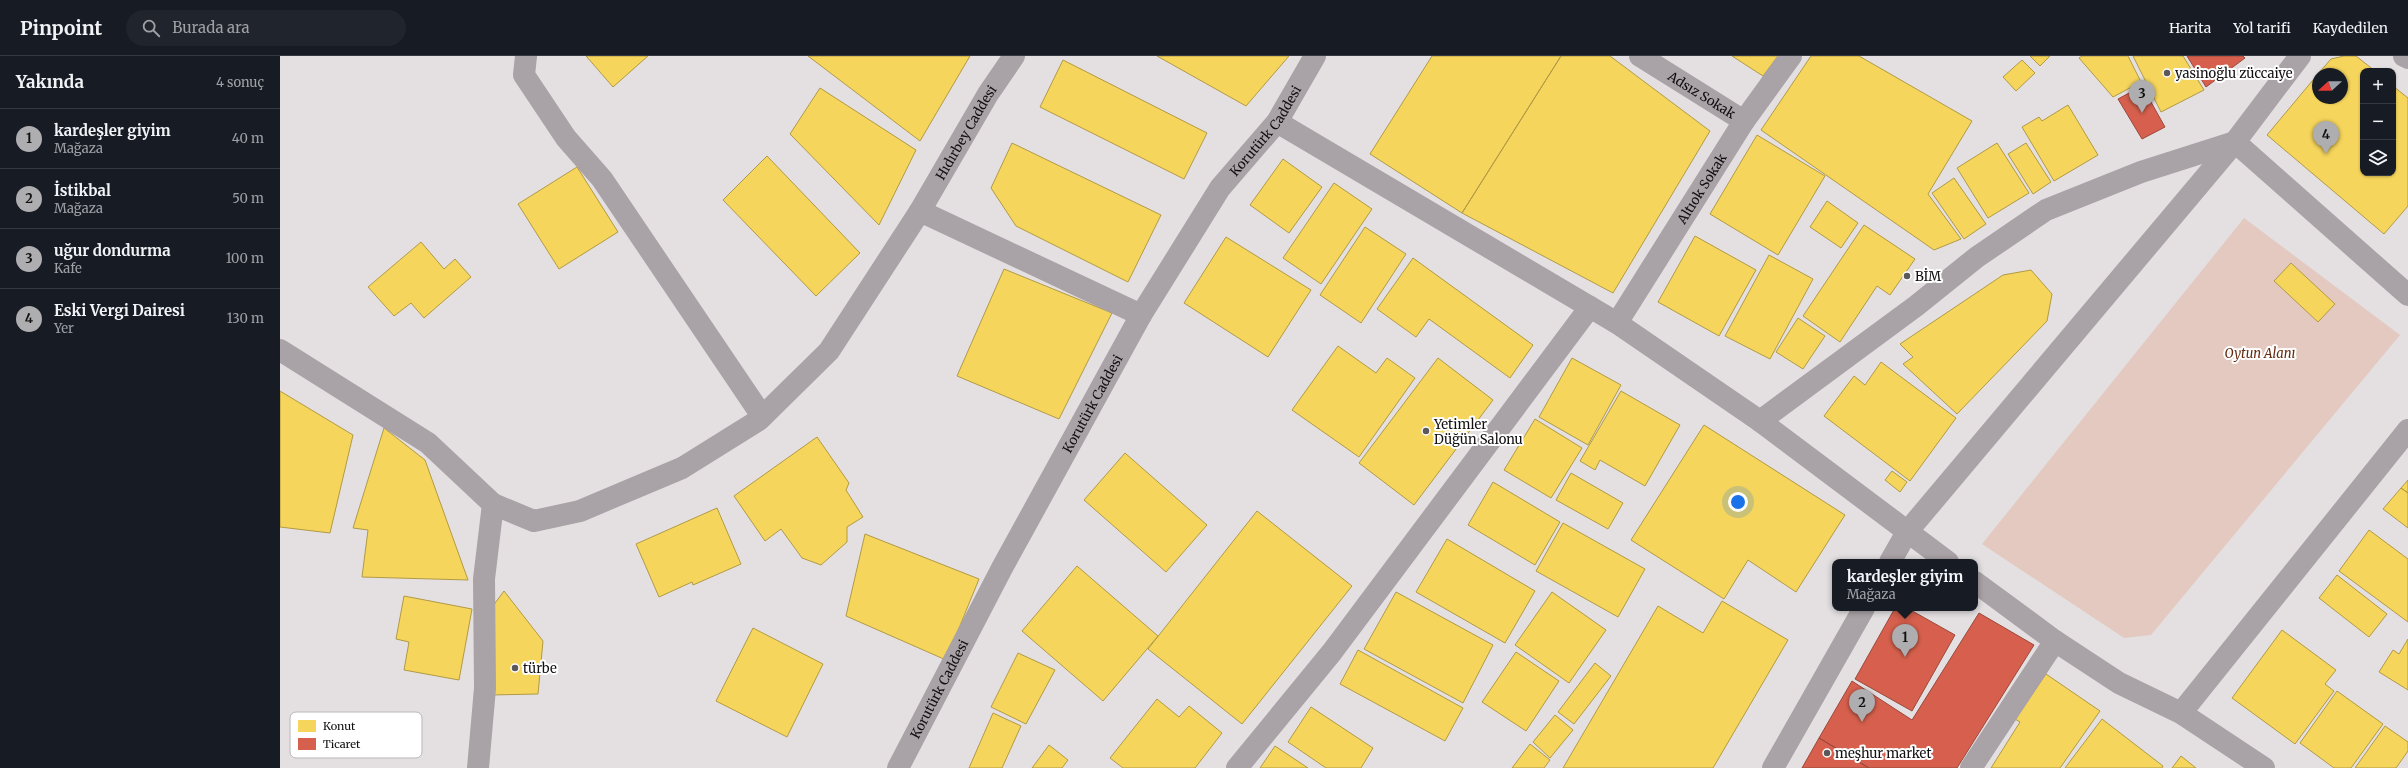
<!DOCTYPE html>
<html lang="tr">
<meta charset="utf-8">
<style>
:root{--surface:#171b24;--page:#20242c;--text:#f1f3f6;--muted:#9ea1a6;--line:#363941;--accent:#aeadb0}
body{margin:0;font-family:Merriweather,serif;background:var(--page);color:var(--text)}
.controls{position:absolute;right:12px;top:12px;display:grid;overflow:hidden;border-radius:8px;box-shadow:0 1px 3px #0004}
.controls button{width:36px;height:36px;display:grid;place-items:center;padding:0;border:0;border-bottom:1px solid var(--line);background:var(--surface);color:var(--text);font:20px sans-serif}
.compass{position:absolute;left:2032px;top:12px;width:36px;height:36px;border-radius:50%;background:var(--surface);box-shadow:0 1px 3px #0004;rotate:249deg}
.you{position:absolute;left:1458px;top:446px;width:14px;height:14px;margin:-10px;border:3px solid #fff;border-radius:50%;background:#1a73e8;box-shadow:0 0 0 6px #1a73e833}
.badge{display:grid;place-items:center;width:26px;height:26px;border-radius:50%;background:var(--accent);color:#111;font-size:13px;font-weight:700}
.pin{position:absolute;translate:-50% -33px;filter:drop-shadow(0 1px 2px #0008)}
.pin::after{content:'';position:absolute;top:21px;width:14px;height:12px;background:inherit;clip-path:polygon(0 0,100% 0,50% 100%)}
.popup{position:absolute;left:1552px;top:503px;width:146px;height:52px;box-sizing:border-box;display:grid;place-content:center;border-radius:8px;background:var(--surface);filter:drop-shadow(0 1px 3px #0005);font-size:13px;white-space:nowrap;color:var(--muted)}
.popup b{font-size:15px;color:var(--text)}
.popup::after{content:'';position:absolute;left:50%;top:100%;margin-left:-8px;border:8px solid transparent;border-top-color:var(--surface)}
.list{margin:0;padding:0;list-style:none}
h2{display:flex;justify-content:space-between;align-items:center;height:52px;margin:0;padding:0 16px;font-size:17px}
h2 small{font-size:13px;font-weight:400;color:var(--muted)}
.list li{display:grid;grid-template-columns:26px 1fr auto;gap:12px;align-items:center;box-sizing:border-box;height:60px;padding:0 16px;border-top:1px solid var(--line)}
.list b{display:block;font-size:15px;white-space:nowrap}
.list p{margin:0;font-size:13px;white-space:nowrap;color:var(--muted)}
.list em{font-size:13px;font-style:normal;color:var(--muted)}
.icon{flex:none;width:22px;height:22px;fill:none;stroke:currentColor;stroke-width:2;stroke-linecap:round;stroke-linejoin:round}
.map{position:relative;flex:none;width:2128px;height:712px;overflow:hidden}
header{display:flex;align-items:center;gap:24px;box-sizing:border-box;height:56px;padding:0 20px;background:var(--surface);border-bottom:1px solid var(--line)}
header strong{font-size:19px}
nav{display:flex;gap:22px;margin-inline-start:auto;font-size:14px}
.search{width:280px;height:36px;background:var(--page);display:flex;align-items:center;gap:10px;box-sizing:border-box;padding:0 14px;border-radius:22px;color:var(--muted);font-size:15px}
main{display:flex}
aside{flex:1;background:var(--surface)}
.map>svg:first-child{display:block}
.green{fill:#e3c9bf}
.homes{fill:#f6d55c;stroke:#b19a45}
.shops{fill:#d6604d;stroke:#9b483b}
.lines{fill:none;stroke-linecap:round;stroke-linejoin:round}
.minor{stroke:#a9a2a7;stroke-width:22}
.tertiary{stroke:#a9a2a7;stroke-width:22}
.poi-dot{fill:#5b585a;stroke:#fff;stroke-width:1.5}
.labels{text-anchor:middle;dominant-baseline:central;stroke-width:4;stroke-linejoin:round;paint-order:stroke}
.poi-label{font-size:13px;fill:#110f10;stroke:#fff;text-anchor:start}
.street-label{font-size:13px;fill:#110f10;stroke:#fff}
.park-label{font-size:13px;font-style:italic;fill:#652b10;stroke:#fff}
.key{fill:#fff;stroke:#b8b7b7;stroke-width:1}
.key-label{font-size:11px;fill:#110f10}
</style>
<header>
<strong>Pinpoint</strong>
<div class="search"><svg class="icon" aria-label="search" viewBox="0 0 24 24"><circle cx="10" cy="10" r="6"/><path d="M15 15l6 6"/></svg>Burada ara</div>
<nav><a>Harita</a><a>Yol tarifi</a><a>Kaydedilen</a></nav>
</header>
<main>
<aside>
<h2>Yakında<small>4 sonuç</small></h2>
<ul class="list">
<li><span class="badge">1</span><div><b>kardeşler giyim</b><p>Mağaza</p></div><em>40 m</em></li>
<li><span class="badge">2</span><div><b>İstikbal</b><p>Mağaza</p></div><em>50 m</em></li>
<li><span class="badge">3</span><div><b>uğur dondurma</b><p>Kafe</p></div><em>100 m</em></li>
<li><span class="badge">4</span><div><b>Eski Vergi Dairesi</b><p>Yer</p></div><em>130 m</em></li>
</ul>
</aside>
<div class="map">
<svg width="2128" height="712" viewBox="0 0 2128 712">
<rect width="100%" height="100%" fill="#e4e0e2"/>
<!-- green -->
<path class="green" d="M1964,162l156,117 -249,300 -27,3 -142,-94z"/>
<!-- homes -->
<path class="homes" d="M306,0h62l-35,31z
M528,0h162l-50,85z
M877,0h132l-43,50z
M1152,0h129l-99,157 -92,-59z
M1281,0h49l100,75 -97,162 -151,-80z
M1452,0h46l-15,20z
M1531,0h48l113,65 -44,73 33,45 -27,11 -173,-120z
M1750,0h20l-10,10z
M1802,0h46l13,26 -28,15 -34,-39z
M1853,0h50l21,34 -43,22z
M2064,0h12l19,15h-12v102h30v-87l15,12v108l-24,28 -117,-99 51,-61v24h24v-24h-24l13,-15z
M783,4l144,73 -23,46 -144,-72z
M1742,4l13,13 -19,18 -13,-14z
M540,32l96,62 -37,75 -89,-91z
M1788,49l30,50 -44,26 -32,-54 17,-10 3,4z
M1477,79l68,41 -47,79 -68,-41z
M732,87l149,72 -33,67 -112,-56 -25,-38z
M1717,87l32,50 -41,25 -31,-50z
M1746,87l25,39 -18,12 -25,-40z
M487,100l93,97 -44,43 -93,-96z
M1003,103l39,28 -33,46 -39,-28z
M297,111l41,65 -59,37 -41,-65z
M1674,122l32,46 -22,15 -32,-46z
M1054,127l38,26 -51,75 -38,-26z
M1547,145l31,22 -17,25 -31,-21z
M1584,169l51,34 -25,36 -13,-9 -37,56 -37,-26z
M1085,171l41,27 -45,69 -41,-28z
M1415,180l61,34 -37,66 -61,-34z
M946,181l85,53 -43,67 -84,-54z
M141,186l23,27 11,-10 16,18 -47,41 -13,-15 -17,13 -26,-29z
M1489,199l44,24 -43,80 -45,-23z
M1133,202l120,87 -23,33 -81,-59 -13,18 -39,-28z
M2011,207l44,41 -17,18 -44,-41z
M724,213l108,44 -53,106 -102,-43z
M1751,214l21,24 -5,27 -90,93 -54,-50 10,-7 -13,-13 103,-69z
M1518,262l27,18 -22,33 -27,-17z
M1058,290l38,27 11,-15 28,20 -56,79 -67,-47z
M1158,302l55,42 -79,105 -55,-42z
M1292,302l49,27 -33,60 -49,-28z
M1601,306l75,56 -46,63 -86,-65 30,-40 11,9z
M0,335l73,44 -23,98 -50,-6z
M1341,335l59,34 -35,61 -45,-26 -5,10 -15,-9z
M1255,363l47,29 -31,50 -47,-28z
M1424,369l141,90 -49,77 -48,-32 -24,39 -93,-59z
M104,372l41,32 43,120 -106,-3 6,-47 -15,-2z
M537,381l32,46 -3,7 17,27 -16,10v15l-26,23 -19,-7 -21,-29 -16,12 -31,-45z
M845,397l82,72 -41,47 -82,-72z
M1612,415l15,11 -7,10 -15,-12z
M1291,417l52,30 -15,26 -52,-29z
M2128,424v13l-7,-5z
M1213,426l67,40 -25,43 -67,-40z
M2121,432l7,5v35l-25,-19z
M437,452l24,56 -48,21 -1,-3 -33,15 -23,-53z
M977,455l95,75 -110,138 -94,-75z
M1283,467l82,46 -27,48 -82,-46z
M2089,474l39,29v63l-69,-51z
M585,478l114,45 -33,81 -100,-44z
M1167,483l88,52 -30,52 -89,-51z
M797,510l81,70 -55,65 -81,-70z
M2057,519l50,39 -18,23 -50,-39z
M224,535l39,50 -5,53 -47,1 -4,-81z
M1116,536l97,53 -30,58 -99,-54z
M1272,536l54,38 -37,53 -54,-38z
M124,540l68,13 -13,71 -55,-10 5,-28 -13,-3z
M1442,545l66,39 -75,128h-150l95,-162 45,27z
M473,572l70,36 -36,73 -71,-36z
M2002,574l54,40 -11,14 9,7 -39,53 -63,-46z
M2128,583v51l-29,-18 14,-22 6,4z
M1078,594l105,58 -18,33 -105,-57z
M1236,596l43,29 -33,50 -44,-29z
M738,597l37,17 -29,54 -35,-17z
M1315,607l16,13 -37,48 -16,-12z
M1766,618l54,37 -40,57h-69l29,-46 -5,-3z
M2057,635l46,33 -32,44h-17l-34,-25z
M877,643l22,18 10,-11 33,27 -27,35h-72l-13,-10z
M1031,651l62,41 -12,20h-35l-38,-26z
M713,657l28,13 -19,42h-33z
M1275,659l18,15 -23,28 -17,-16z
M1822,663l61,47 -1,2h-97z
M2105,670l23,16v9l-12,17h-41z
M1250,688l20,16 -6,8h-32z
M769,689l19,15 -6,8h-30z
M995,690l33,22h-48z
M1901,700l15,12h-24z"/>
<!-- shops -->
<path class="shops" d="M1907,0h56l2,2 -39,29z
M1862,30l23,41 -23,12 -24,-40z
M1615,552h12l48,27 -43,76 -57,-32z
M1699,557l55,32 -77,123h-88l-50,-30 33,-57 60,39z
M1539,682l50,30h-67z"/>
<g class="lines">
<!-- minor -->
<g class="minor">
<path d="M246,0l-2,19 42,63 36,41 160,237"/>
<path id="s1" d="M1360,0l104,65"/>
<path d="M2124,0l4,2"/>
<path d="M997,66l340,201 143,98 188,141"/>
<path d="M640,155l221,104"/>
<path id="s2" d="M1337,267l127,-202 47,-65"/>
<path d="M1480,365l156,-115 61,-49 69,-47 95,-38 94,-30 173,153"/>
<path id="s3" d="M213,448l41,17 46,-10 102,-43 77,-48 70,-69 91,-140 68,-117 26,-38"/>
<path d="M1695,526l80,59 64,42 62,30 83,55"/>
<path d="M1901,657l227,-283"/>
<path id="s4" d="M618,712l104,-200 139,-253 79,-127 57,-66 38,-66"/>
<path d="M957,712l95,-116 258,-345"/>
<path d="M1691,712l84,-127"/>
</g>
<!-- tertiary -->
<path class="tertiary" d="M0,294l148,93 65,61 -9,75 1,109 -7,80
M1610,506l17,-30 328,-390 65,-86
M1493,712l91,-160"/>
</g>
<!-- markers -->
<g class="poi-dot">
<circle cx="1887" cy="17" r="4"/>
<circle cx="1627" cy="220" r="4"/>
<circle cx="1146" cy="375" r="4"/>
<circle cx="235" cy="612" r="4"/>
<circle cx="1547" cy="697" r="4"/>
</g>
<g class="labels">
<!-- poi labels -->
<g class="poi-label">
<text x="1895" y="17">yasinoğlu züccaiye</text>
<text x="1635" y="220">BİM</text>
<text x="1154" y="368">Yetimler<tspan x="1154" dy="15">Düğün Salonu</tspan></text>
<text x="243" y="612">türbe</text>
<text x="1555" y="697">meşhur market</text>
</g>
<!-- street labels -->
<g class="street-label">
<text stroke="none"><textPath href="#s1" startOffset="73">Adsız Sokak</textPath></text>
<text stroke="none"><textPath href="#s4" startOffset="737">Korutürk Caddesi</textPath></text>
<text stroke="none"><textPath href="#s3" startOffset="649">Hıdırbey Caddesi</textPath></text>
<text stroke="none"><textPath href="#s2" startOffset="159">Altıok Sokak</textPath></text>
<text stroke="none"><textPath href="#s4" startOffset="413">Korutürk Caddesi</textPath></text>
<text stroke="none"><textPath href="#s4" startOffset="89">Korutürk Caddesi</textPath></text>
</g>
<!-- park labels -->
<g class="park-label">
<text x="1980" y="297">Oytun Alanı</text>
</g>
</g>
<!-- legend -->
<rect x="10" y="656" width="132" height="46" rx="6" class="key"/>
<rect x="18" y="664" width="18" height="12" fill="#f6d55c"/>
<rect x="18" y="682" width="18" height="12" fill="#d6604d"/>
<g class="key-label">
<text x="43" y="674">Konut</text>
<text x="43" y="692">Ticaret</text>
</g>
</svg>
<div class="controls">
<button>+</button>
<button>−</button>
<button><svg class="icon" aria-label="layers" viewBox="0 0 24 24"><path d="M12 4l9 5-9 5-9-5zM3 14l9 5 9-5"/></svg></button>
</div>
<svg class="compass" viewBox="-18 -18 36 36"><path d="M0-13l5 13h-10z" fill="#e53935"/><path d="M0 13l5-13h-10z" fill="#9ea1a6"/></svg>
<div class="you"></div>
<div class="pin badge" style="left:1625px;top:601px">1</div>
<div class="popup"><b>kardeşler giyim</b>Mağaza</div>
<div class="pin badge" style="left:1582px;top:666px">2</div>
<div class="pin badge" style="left:1862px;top:57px">3</div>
<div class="pin badge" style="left:2046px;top:98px">4</div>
</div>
</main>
